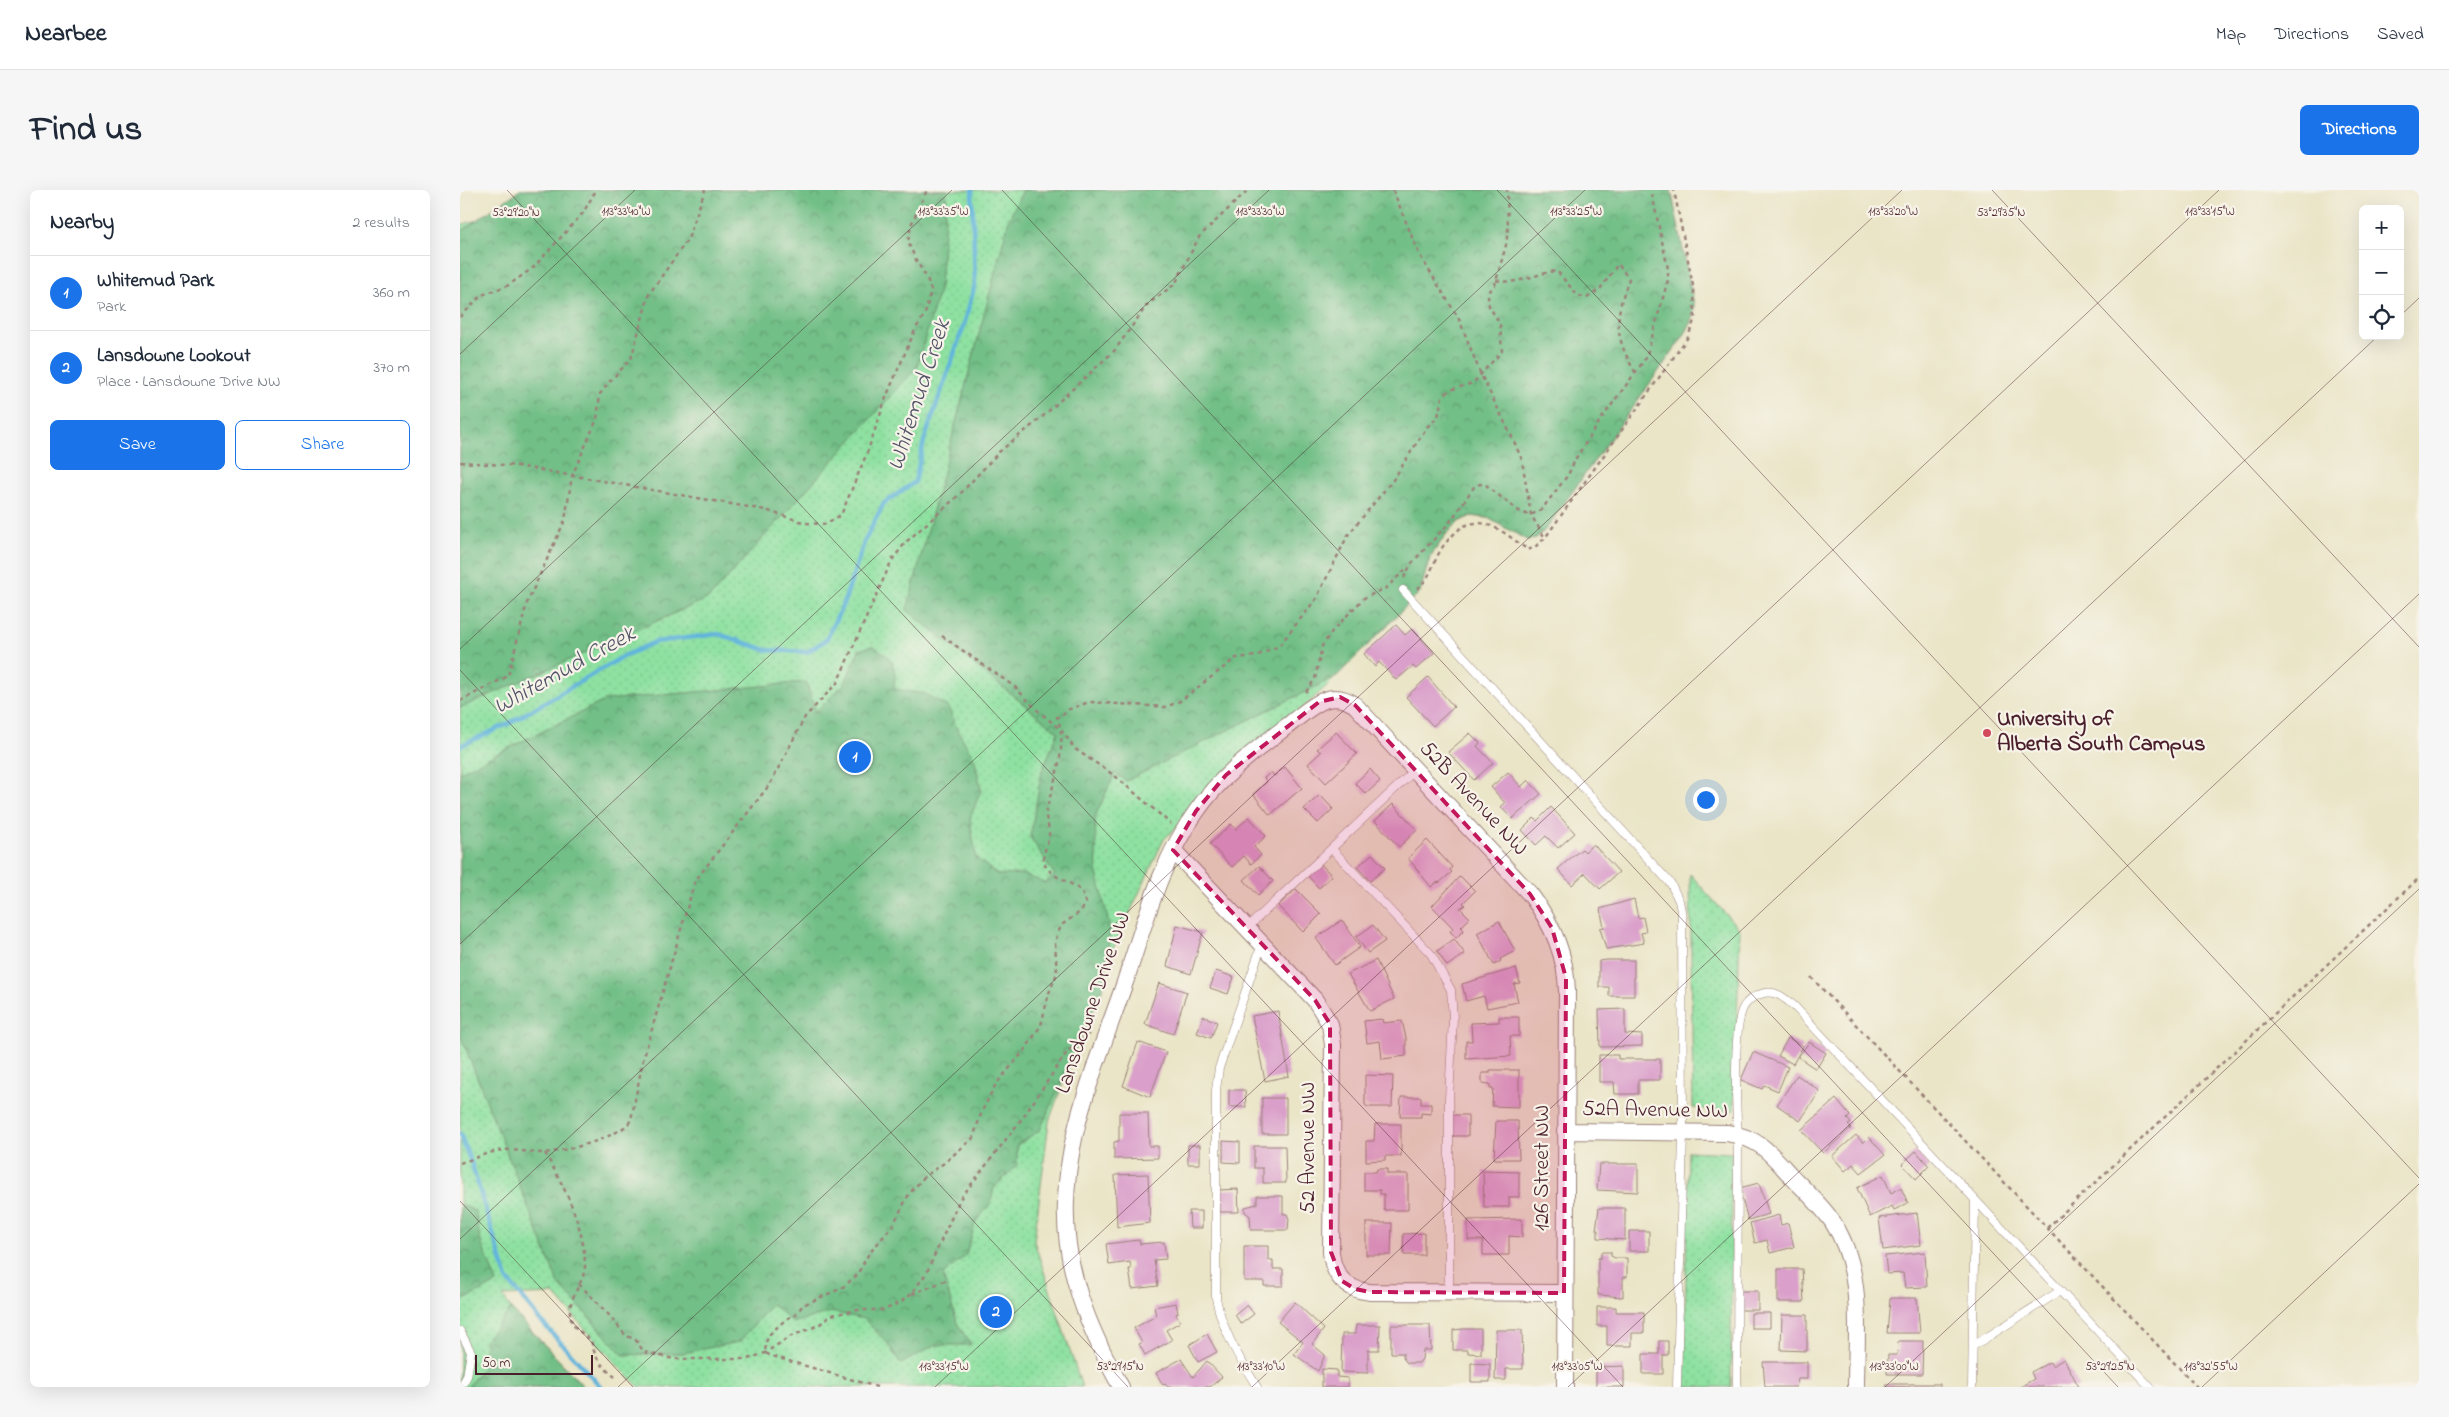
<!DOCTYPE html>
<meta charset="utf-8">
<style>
:root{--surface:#fff;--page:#f6f6f7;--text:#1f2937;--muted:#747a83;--line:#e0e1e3;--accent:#1a73e8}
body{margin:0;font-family:"Indie Flower",sans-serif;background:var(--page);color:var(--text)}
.controls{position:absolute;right:15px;top:15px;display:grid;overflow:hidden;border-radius:8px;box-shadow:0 5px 20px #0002}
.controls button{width:45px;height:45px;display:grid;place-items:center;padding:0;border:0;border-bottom:1px solid var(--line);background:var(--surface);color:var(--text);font:25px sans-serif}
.scale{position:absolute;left:15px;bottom:12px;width:118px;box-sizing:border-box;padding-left:5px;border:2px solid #4a1f2b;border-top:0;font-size:14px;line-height:18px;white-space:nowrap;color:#4a1f2b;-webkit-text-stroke:4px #f7f3e8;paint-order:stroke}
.you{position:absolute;left:1245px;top:609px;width:18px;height:18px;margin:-12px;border:4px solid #fff;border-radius:50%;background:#1a73e8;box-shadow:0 0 0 8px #1a73e833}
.badge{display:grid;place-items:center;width:32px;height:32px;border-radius:50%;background:var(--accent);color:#fff;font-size:16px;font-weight:700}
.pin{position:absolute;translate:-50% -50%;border:2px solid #fff;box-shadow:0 1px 5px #0006}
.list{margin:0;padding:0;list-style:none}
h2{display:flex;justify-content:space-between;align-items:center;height:65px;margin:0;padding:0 20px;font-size:21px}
h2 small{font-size:16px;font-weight:400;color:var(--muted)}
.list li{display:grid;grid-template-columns:32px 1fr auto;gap:15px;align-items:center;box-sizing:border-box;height:75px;padding:0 20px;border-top:1px solid var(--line)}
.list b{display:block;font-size:19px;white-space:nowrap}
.list p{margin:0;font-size:16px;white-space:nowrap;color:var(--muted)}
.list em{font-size:16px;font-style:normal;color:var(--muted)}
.actions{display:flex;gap:10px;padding:15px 20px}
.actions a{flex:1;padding:11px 0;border:1px solid var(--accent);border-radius:8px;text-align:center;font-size:18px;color:var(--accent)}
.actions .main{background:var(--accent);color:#fff}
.icon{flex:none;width:28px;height:28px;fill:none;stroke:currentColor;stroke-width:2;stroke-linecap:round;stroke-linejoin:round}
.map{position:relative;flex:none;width:1959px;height:1197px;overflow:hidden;border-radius:8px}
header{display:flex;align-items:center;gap:30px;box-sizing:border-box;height:70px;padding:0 25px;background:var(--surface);border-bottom:1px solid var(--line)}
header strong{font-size:24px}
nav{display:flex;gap:28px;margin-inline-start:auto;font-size:18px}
.intro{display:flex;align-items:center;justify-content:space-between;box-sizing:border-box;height:120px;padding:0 30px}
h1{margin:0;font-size:35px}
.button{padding:12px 22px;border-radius:8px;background:var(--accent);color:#fff;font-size:18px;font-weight:700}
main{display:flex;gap:30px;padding:0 30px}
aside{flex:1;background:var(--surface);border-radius:8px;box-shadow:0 5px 20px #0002}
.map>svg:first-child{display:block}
.grass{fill:url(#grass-dots);stroke:#6c8066}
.forest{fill:url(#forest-crowns);stroke:#5e6f59}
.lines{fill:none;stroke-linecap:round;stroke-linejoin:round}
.stream{stroke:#60b4dc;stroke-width:4.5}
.building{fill:#da9fca}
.lane-casing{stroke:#9a8279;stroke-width:9}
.street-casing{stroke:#9a8279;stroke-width:18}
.path{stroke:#9a8279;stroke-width:2.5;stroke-dasharray:4 4;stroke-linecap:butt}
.lane{stroke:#fff;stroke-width:8}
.street{stroke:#fff;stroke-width:16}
.marked{fill:#c2185b;fill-opacity:0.2;stroke:#c2185b;stroke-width:4;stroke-dasharray:10 6;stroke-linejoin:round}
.ticks{fill:none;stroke:#4a1f2b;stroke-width:1;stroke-opacity:0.45}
.poi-dot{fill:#d1495b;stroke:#f7f3e8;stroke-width:2}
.labels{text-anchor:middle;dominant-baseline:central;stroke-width:4.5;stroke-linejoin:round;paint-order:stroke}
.poi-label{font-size:22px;font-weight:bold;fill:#4a1f2b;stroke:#f7f3e8;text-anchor:start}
.street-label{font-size:22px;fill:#4a1f2b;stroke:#f7f3e8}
.water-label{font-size:24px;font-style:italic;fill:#525369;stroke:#f7f3e8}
.ticks-label{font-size:12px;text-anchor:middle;fill:#4a1f2b;stroke:#f7f3e8;stroke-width:4.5;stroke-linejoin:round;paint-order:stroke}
</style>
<header>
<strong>Nearbee</strong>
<nav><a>Map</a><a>Directions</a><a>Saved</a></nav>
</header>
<div class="intro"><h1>Find us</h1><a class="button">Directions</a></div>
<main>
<aside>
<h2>Nearby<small>2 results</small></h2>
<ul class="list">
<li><span class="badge">1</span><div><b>Whitemud Park</b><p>Park</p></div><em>360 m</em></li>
<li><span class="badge">2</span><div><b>Lansdowne Lookout</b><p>Place · Lansdowne Drive NW</p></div><em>370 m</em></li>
</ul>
<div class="actions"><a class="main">Save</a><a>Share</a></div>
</aside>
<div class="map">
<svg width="1959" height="1197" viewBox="0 0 1959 1197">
<defs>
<pattern id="grass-dots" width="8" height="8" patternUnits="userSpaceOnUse" patternTransform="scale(1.25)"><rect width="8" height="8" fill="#8ee1a1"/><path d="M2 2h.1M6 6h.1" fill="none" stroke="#7cc18b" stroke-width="1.8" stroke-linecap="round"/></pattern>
<pattern id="forest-crowns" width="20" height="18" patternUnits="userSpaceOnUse" patternTransform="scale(1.25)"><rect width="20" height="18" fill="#72bf87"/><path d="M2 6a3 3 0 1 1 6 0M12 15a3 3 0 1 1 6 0" fill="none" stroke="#609b6f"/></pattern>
</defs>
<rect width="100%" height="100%" fill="#f7f3e8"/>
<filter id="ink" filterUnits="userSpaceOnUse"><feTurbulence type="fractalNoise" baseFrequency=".02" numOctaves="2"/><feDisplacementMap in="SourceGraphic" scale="10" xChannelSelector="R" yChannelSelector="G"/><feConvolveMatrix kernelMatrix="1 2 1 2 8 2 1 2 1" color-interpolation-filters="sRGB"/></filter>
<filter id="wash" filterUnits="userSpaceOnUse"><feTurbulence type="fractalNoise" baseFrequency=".0096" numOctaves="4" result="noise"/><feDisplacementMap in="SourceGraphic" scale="20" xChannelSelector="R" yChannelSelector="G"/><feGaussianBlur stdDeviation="1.12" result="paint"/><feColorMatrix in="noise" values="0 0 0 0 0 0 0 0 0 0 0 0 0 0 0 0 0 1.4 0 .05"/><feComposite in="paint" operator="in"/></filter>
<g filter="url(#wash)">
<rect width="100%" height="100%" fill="#eae5c7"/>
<!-- grass -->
<path class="grass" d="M66,0h1145l23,115c0,20 -13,34 -24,50l-125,175 -9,8 -9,2 -39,-22 -17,-2 -13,6 -11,11 -17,24 -10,35 -83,84 -173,163 -57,123 -58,159 -15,120 48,146h-443l-21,-21 -64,-72 -51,2 8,13 73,78h-124v-1162l32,-9z
M1230,684l50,56 -6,181 -41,-3z
M1228,961l44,2 -1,234h-47z"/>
<!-- forest -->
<path class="forest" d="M60,0h427l-7,97 -23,80 -208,231 -249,110v-476z
M563,0h648l23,115c0,20 -13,34 -24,50l-125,175 -9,8 -9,2 -39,-22 -17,-2 -13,6 -11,11 -17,24 -10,35 -83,84 -211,105 -11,-8 -20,44 2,56 13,56 -5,54 -65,147 -23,15v20l-23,23 -3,15 -16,20 -9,32 -23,20 14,48 14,22h-36l-34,19 -13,-20 -24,-25 -33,-7 -38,11 -21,-19 -33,38 -56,11 -60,2 -65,-72 -98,-249v-262l146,-72 200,-18 10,30 29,-29 14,-33 13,-4c21,12 25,18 22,43l31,5 23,13 9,22 18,31 6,29 -11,30 6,39 22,17 24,-1 23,9 10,-8 -25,-38 12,-66 16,-39 -151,-122 102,-391z
M0,1014l15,7 5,29 17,43 -37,19z
M51,1119l73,78h-116l15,-21 2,-26z"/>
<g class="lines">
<!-- stream -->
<path class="stream" d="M0,556l48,-22 116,-68 31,-14 63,-8 48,16 41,2 19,-12 18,-38 21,-62 19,-37 31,-21 9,-41 40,-116 11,-41 -3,-94
M0,944l12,31 35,114 33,41 61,67"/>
</g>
<g id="blocks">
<!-- building -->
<path class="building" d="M936,435l9,10 7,-6 22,24 -18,16 -3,-3 -17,14 -17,-18 -4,5 -11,-13z
M968,487l26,30 -21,19 -27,-29z
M876,542l21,22 -31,29 -18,-19 13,-12 -4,-3z
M1010,543l10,10 -3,3 16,17 -19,17 -26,-28z
M825,577l17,21 -32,27 -17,-21 14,-12 -3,-4 7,-6 3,4z
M910,579l10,12 -14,13 -11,-11z
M1048,582l13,15 7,-7 13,14 -29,25 -11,-12 4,-4 -14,-16z
M860,605l13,14 -15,14 -14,-14z
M933,614l24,26 -18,17 -24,-26z
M1091,617l24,26 -17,15 -12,-12 -10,9 -14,-15 12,-12 3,3z
M789,627l17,19 -12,11 7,8 -10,9 -7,-8 -12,11 -22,-23 21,-20 5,5z
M967,650l25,27 -2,3 2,2 -13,11 -1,-1 -7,5 -23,-29z
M1133,654l26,28 -19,17 -15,-16 -13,12 -14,-16 15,-13 9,-7 3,3z
M912,664l13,14 -15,13 -13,-14z
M859,672l13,14 -13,12 -13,-14z
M799,676l14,15 -15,14 -14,-15z
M1000,686l15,15 -12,12 2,2 -5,3 10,10 -9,9 3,3 -8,8 -6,-7 3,-3 -21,-22z
M836,699l25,25 -18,18 -25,-26z
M1174,709l4,19 5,-1 3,15 -5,1 3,10 -38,6 -6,-21 4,-1 -4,-18z
M882,730l18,27 -25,18 -19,-27z
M1039,731l16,30 -15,8 1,2 -7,4 -17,-32z
M717,735l26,7 -12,42 -24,-8z
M913,735l12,16 -17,12 -12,-16z
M994,749l11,15 -18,12 -10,-15z
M916,770l18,39 -24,12 -22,-37z
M1147,770h27v36h-25v-9h-10v-26z
M1056,778l4,15 -6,1 4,18 -31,6 -3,-12 -18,5 -4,-17z
M756,781l18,6 -6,17 -18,-6z
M699,793l28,9 -14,42 -28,-10z
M1165,819v25l17,1v11l-42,1 -1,-37z
M818,821l11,65 -24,5 -13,-65z
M743,826l14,6 -6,16 -14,-5z
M1039,827h20v19h-9l1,20 -45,3v-18h6l-1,-18 28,-1z
M922,829l1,4 19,-2 4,17v18l-24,3 -2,-18 -13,2 -3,-22z
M1328,848l15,8 -10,18 -15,-8z
M678,852l28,10 -16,45 -27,-11z
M1349,852l17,11 -10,16 -18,-12z
M1293,862l35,15 -10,24 -14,-6 -2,4 -21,-9z
M1139,865h19v4h42v21h-22v14h-23l-1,-12h-15z
M1030,880h29v37l-27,-1 1,-18h-3v-4l-8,-1v-10h8z
M905,885l28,1 -1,31h-24l-3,-2z
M1337,885l23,16 -20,30 -23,-16z
M769,900h16l1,17h-17z
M941,907h20v7h10v10l-10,-1v4h-21z
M802,908h24v36h-24z
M1376,909l14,17 -3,3 4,4 -3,2 3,3 -28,25 -22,-23z
M659,923h29l1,33h9v12l-44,1v-17l5,-1z
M990,925h18v21h-18z
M1036,931h22l1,38h-25z
M915,934h26v32h-16v4l-19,1v-20h8z
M1396,945l7,8 6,-6 16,18 -24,18 -8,-9 -8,7 -13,-15z
M763,951l17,1v21l-17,-1z
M728,955h12v19h-12z
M794,956h31l1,37h-23v-15h-9z
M1456,961l13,15 -13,13 -14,-15z
M1139,974h39v28l-41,-2z
M917,979h10v5h21v36h-24v-16h-4v-4h-16v-18h12z
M1023,981l36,1v25h-10v10h-25z
M688,984l2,49 -33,4 -2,-52z
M1423,985l8,18 10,-5 7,15 -14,7 -2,-4 -22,11 -13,-29z
M1299,993l10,31 -21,6 -9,-32z
M778,999l1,23h-19l-1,-22z
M797,1006h26v18h4l2,5 -1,11h-37l-1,-14 -5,-4v-5l12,-3z
M1139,1018h26v32l-27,-2v-8h-2z
M729,1021h13v17h-12z
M1457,1023l4,32 -38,5 -4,-32z
M1319,1025l2,10 7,-2 6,24 -24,6 -3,-13 -12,3 -5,-20z
M1062,1029v18l-13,-1v19h-26v-15h-15v-20z
M906,1033h26l-1,32h-25z
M1169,1041h20v20h-20z
M964,1043v22h-20l-1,-21z
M679,1050l1,4 24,-2 2,17 -12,1 4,26 -26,3 -3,-20h2l-1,-7 -21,3 -3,-21z
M784,1056h24v14h5v9h10v17h-19v-5h-20z
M1141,1062h10v4l4,2h12v19h-4v20l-25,-2v-37h3z
M1465,1062l2,35 -22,1 -2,-15 -16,1 -2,-18z
M1318,1079h24l2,33h-26z
M1281,1101h17v19h-18z
M1433,1108h24l3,35h-33l3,-34z
M835,1112l29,27 -12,15 13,11 -7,16 -24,-17 9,-12 -25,-20z
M716,1113l2,10 -2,1 4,8 -14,8 6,10 -27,15 -6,-11 3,-1 -8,-15 22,-12 -2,-9z
M787,1115l7,9 -13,10 -6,-9z
M1137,1117h19v5h28v21h-12v13h-25v-20h-10z
M1291,1123h19v15h-19z
M1322,1125h25v36l-26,-1z
M896,1135h24l-1,25h-11v23l-27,-1 1,-38h13z
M931,1135h39l1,25h-8l-1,9 -3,4h-12l-4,-5v-5h-12z
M1003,1139h18v25l-13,-1v-3h-15v-20z
M1036,1140h26l1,39h-17v11h-11z
M747,1144l10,18 -19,10 -9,-17z
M1199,1151h9v14h-5v19h-20v-20h16z
M1438,1151h25l-1,33h-35l1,-19h9z
M721,1169l12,18 14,-16 15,16 -12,10h-42l-3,-3 -2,1 -7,-12z
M1604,1169l15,28h-59l14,-8 -3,-7 19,-10 2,4z
M1303,1172h44v17h-9l-2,8h-31z
M1011,1173l19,1v18h-19z
M1164,1176v21h-28v-20z
M862,1179l15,1v7l11,1v9h-26z
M1426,1194h54v3h-54z"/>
</g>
</g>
<g filter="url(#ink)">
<use href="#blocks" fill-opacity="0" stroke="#9a8279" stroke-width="1"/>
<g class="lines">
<!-- lane casing -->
<g class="lane-casing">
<path id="lane" d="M943,400l268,294 8,17 3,15 1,216 -6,255
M872,659l99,105 20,36 2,28 -4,81v192
M787,738l168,-158
M0,1141l11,21 -4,24 -6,11
M1513,1156l87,-55
M797,1197c-17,-28 -35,-56 -41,-89v-208l3,-22 43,-124
M1277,1197l1,-252c-2,-26 -5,-107 5,-127 4,-7 11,-12 18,-14 14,-5 24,4 34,13l355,380
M1512,1197l3,-186"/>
</g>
<!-- street casing -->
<g class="street-casing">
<path id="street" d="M713,660l142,150 15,24 3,21 -2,207c2,24 15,38 39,40l194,1
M1105,941l162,2c33,5 43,20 64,43 14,14 29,28 41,45 33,49 24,110 24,166
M661,1197c-32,-58 -58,-118 -55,-186 2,-75 34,-146 58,-216 20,-58 35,-122 72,-173 25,-37 60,-62 95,-89 20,-15 38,-36 64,-18l175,189c22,29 36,60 37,97l-2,396"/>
</g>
<!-- path -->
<path class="path" d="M933,0l26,64 40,65 22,56 31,62 10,23 9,55 14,23
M1036,90c23,6 38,-7 61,-9l20,24 10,3 13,-9 18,-25 11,15c-15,39 -15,57 6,93
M0,127l22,-22 27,-10 25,-18 49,-54 13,-23
M0,272l58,4 247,44 41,13 19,1 16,-9 26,-62 20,-58 28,-65 10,-16 6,-24 -4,-12 -10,-16 -9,-20 3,-17 16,-35
M944,388l7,-14 39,-42 24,-35 6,-3 6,1 31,25 9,4 5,1 11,-6 26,-34 8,-17 23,-36 47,-64 22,-78v-11l-17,-79
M957,399c14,-12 14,-21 22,-36 4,-8 11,-15 17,-21 24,-23 51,3 72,18l7,-3 10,-9 143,-201 7,-19 -1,-27 -20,-101
M482,446l73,51 21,22 25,21 14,19 40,27 56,48
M846,502l9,-13 7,-33 11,-16 31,-32 22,-10 22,-21
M0,511l48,-25 19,-73 38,-83 7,-44 25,-57 3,-25 9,-12 22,-23 18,-65 39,-55 17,-49
M1351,787l386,410
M85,963c19,33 39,72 40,111 1,19 -22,37 -13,58 3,8 13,12 18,18 3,3 2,7 4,11 4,11 12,19 21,26
M0,973c14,-4 30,-12 44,-13 10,-1 26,3 39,3 20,-1 77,-15 88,-33l12,-60 52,-179 75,-97 35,-67 32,-34 55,-123 14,-18 54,-48 39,-42 42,-34 74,-68 32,-45 28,-21 24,-47 49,-47
M1587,1038l372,-350
M119,1094l29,30 18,22 9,3 9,13 30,7h74l17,-6 24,-16 30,-12 12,-10 27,-5h26l17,-8 10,-8 15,-20 34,-75 64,-83 43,-64 22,-18
M452,1104l35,-14
M417,1197l-105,-31 -7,-3 1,-11 4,-8 16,-15 9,-4 8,-10 39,-17 15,-13 11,-20 25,-30 16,-31 15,-17 20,-14 29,-25 9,-27 14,-27 29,-34 16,-25 8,-32 8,-20 -2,-30 3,-11 5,-8 17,-12 6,-9 -4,-11c-9,-10 -25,-12 -35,-24 -8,-10 1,-22 2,-33 1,-8 -4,-16 -3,-23 7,-31 23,-64 11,-95h4l6,-7 22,-8 77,5 14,-6 56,-43 20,-2 23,-10 37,-47 32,-64 45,-55 34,-53 11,-10 4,-20 8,-7 23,-7 29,-32 -2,-27 -11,-18 -1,-9 1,-6 6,-6 11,-40 2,-15 -1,-40"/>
<!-- lane -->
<use href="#lane" class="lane"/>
<!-- street -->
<use href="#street" class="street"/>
</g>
</g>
<!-- marked area -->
<path class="marked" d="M880,507l15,8 175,189 22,34 14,50 -2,315 -194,-1 -15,-3 -13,-8 -11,-29 -1,-228 -15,-24 -142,-150 23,-39 30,-36 93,-73z"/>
<!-- ticks -->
<path class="ticks" d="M47,0l1116,1197M542,0l1116,1197M1037,0l922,988M1532,0l427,457M1940,126l19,-18M0,164l175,-164M0,459l492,-459M0,480l668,717M0,754l809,-754M0,1011l173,186M0,1049l1125,-1049M158,1197l1284,-1197M475,1197l1284,-1197M792,1197l1126,-1051M1108,1197l851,-793M1425,1197l534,-498M1742,1197l217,-203"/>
<!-- markers -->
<circle class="poi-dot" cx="1527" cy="543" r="5"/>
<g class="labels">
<!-- poi labels -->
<g class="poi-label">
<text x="1537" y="530">University of<tspan x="1537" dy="25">Alberta South Campus</tspan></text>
</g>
<!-- street labels -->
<g class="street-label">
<text transform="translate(1013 609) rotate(47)">52B Avenue NW</text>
<text transform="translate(634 813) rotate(-71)">Lansdowne Drive NW</text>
<text transform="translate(1195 921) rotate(1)">52A Avenue NW</text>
<text transform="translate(849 958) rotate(-90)">52 Avenue NW</text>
<text transform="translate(1083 978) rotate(-90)">126 Street NW</text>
</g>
<!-- water labels -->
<g class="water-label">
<text transform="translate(460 205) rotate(-72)">Whitemud Creek</text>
<text transform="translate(105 481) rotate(-29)">Whitemud Creek</text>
</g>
</g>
<g class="ticks-label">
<text x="1750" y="25">113°33'15"W</text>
<text x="166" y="25">113°33'40"W</text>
<text x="483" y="25">113°33'35"W</text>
<text x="800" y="25">113°33'30"W</text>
<text x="1116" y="25">113°33'25"W</text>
<text x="1433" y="25">113°33'20"W</text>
<text x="1541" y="26">53°29'35"N</text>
<text x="56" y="26">53°29'20"N</text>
<text x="660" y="1180">53°29'15"N</text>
<text x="1650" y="1180">53°29'25"N</text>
<text x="484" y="1180">113°33'15"W</text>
<text x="801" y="1180">113°33'10"W</text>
<text x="1117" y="1180">113°33'05"W</text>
<text x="1434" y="1180">113°33'00"W</text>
<text x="1751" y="1180">113°32'55"W</text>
</g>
</svg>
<div class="controls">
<button>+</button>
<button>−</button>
<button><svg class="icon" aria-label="locate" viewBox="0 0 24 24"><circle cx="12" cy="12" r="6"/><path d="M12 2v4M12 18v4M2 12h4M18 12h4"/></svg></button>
</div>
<div class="scale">50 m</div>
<div class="you"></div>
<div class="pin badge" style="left:395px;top:567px">1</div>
<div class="pin badge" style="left:536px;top:1122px">2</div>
</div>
</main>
